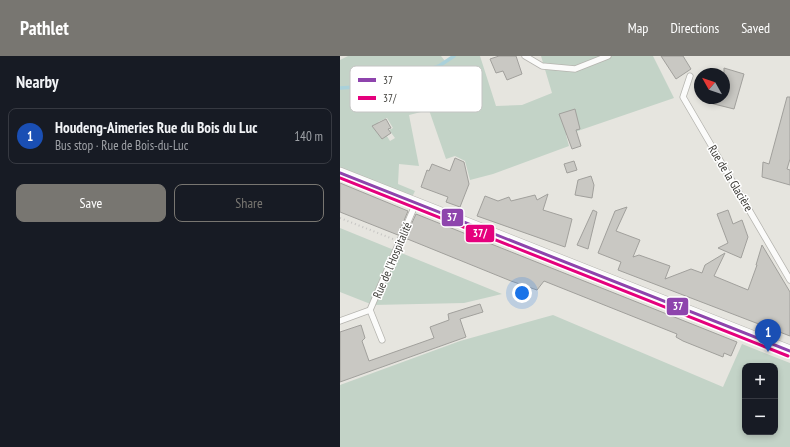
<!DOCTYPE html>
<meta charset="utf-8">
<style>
:root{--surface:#171b24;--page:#242831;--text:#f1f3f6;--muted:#9ea1a6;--line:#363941;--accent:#787671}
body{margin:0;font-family:"PT Sans Narrow",sans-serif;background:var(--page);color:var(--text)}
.controls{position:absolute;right:12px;bottom:12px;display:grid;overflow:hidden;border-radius:8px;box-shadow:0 2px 6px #0003}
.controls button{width:36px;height:36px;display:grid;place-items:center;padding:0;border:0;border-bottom:1px solid var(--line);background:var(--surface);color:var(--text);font:20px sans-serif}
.compass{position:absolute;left:354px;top:12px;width:36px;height:36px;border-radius:50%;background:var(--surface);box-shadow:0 2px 6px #0003;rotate:310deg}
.you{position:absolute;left:182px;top:237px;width:14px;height:14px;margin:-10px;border:3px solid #fff;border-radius:50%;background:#1a73e8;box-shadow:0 0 0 6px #1a73e833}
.badge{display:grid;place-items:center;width:26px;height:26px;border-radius:50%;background:var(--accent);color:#fff;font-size:13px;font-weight:700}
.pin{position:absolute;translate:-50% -33px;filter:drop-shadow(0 1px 2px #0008)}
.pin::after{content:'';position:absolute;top:21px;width:14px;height:12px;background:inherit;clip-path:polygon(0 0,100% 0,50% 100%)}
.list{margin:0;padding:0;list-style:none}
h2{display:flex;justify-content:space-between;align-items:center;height:52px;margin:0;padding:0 16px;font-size:17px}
h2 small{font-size:13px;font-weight:400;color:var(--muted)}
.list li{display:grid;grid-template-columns:26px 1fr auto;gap:12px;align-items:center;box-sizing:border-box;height:56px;margin:0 8px 8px;padding:0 8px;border:1px solid var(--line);border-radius:8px}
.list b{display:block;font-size:15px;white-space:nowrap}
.list p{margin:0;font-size:13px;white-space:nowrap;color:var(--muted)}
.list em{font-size:13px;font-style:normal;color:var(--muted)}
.actions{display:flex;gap:8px;padding:12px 16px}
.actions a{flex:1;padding:9px 0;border:1px solid var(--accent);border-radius:8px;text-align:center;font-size:14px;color:var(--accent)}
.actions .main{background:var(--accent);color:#fff}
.map{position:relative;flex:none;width:450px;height:391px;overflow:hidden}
header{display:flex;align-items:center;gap:24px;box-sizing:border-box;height:56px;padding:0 20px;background:var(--accent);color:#fff}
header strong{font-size:19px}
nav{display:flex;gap:22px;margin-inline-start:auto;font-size:14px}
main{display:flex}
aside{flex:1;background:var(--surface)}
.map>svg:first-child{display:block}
.green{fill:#c3d3c7;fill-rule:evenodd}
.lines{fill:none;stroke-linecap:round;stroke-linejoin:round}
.stream{stroke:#aad1da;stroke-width:3.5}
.building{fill:#c9c8c3;stroke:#a1a09c}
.lane-casing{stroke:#b5b4af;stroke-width:7}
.street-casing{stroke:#b5b4af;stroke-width:12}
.path{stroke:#c6c5c3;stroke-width:2;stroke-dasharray:1 3;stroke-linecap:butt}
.lane{stroke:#fbfbfa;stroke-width:5.5}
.street{stroke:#fbfbfa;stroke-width:11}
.bus-1-casing{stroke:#fff;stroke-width:6}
.bus-2-casing{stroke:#fff;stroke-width:6}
.bus-1{stroke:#8e44ad;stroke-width:3}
.bus-2{stroke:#e5007d;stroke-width:3}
.labels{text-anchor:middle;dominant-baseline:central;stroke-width:3;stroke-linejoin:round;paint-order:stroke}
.street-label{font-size:12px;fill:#3c3b36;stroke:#fff}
.key{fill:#fff;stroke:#c4c4c3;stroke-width:1}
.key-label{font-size:11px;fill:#3c3b36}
.line-badge{stroke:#fff;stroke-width:1.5}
.badge-label{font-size:11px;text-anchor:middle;font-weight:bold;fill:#fff}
</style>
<header>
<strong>Pathlet</strong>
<nav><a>Map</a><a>Directions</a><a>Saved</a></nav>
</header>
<main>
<aside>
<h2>Nearby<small></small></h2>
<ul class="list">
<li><span class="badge" style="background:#1a4fb4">1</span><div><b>Houdeng-Aimeries Rue du Bois du Luc</b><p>Bus stop · Rue de Bois-du-Luc</p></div><em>140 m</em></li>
</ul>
<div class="actions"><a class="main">Save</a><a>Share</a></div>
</aside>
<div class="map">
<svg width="450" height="391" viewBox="0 0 450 391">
<rect width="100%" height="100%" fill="#e6e5df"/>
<!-- green -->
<path class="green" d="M8,0h93l4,5 9,-5h26l16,50 26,-1 30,-12 -11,-37h112l21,42 -108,37 3,11 -76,28 -23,6 -5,-19 -10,-5 -9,3 -17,-49 -20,5 10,51 -20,-2 -1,20 17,7 -5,10 -70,-28v-113zM47,62l6,10 -4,2 6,8 -5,3 -12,-19z
M0,172l162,66 -38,9 -91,2 -33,-13z
M213,259l170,72 19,-43 48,19v84h-450v-62l120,-44zM405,310h30v66h-30z"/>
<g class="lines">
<!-- stream -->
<path class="stream" d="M0,32l45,-3 54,-19 15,-10"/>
</g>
<!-- building -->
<path class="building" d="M159,0h17l6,18 -15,6 -4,-9 -7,2 -6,-14z
M321,0h22l8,13 -15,10z
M384,12l20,6 -10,35 -32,-8 1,-3h21z
M447,41h3v62l-3,10 3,1v15l-28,-8 1,-15 6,2z
M235,53l5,20 -4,1 5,16 -9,3 -13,-35z
M46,63l5,9 -3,1 3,4 -9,6 -10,-13z
M115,102l9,4 5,22 -9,23 -14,-5 2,-5 -27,-10 6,-17 2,1 3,-7 18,7z
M234,105l3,9 -10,3 -3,-9z
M251,120l3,9 -2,13 -17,-3 3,-15z
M0,127l68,28 -10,24 -58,-23z
M208,138l-5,16 29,9 -7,28 -88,-31 8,-20 13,5 11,-4 2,4 24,-6 2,5z
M287,151l-11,24 24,9 -7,17 6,-2 31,11 -5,13 26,-10 11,4 3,-8 20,-12 -11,23 34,14 9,-25h-1l6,-20 28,47v44l-172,-66 3,-8 -23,-9 17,-42z
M253,154l4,2 -9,37 -11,-4z
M388,154l5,14 9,-4 6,17 -7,21 -23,-10 10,-5 -11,-29z
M76,158l321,128 -6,14 -7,-3 -1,4 -40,-16 -7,-4 1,-3 -133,-53 -7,9 -26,-9 -106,-43z
M140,248l3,8 -23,7 6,18 -126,45v-50l21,-7 4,13 -3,3 7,20 65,-23 -4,-11 19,-7 -1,-6z"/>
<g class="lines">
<!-- lane casing -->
<g class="lane-casing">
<path id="lane" d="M185,0l17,10 33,3 33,-13
M350,20l-7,21 107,183
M30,254l12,30
M0,265l30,-11 46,-107"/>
</g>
<!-- street casing -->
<g class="street-casing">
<path id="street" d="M0,117l450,178"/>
</g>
<!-- path -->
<path class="path" d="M0,162l53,21"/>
<!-- lane -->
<use href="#lane" class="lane"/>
<!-- street -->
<use href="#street" class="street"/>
<!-- bus-1 casing -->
<g class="bus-1-casing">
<path id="bus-1" d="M0,117l450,178"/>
</g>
<!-- bus-2 casing -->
<g class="bus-2-casing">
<path id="bus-2" d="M0,122l448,178"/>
</g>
<!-- bus-1 -->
<use href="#bus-1" class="bus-1"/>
<!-- bus-2 -->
<use href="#bus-2" class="bus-2"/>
</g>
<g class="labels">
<!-- street labels -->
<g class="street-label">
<text transform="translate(391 122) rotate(59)">Rue de la Glacière</text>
<text transform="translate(52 204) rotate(-67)">Rue de l'Hospitalité</text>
</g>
</g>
<!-- legend -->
<rect x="10" y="10" width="132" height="46" rx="6" class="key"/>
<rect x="18" y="22" width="18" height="4" fill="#8e44ad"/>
<rect x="18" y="40" width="18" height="4" fill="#e5007d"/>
<g class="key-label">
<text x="43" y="28">37</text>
<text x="43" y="46">37/</text>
</g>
<g class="line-badge">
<rect x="101" y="152" width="23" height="19" rx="4" fill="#8e44ad"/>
<rect x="125" y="168" width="30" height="19" rx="4" fill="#e5007d"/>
<rect x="326" y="241" width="23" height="19" rx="4" fill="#8e44ad"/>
</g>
<g class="badge-label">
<text x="112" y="165">37</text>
<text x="140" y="181">37/</text>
<text x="338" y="254">37</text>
</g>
</svg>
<div class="controls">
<button>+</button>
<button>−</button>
</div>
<svg class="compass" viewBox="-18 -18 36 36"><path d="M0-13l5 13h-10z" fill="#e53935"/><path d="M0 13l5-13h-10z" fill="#9ea1a6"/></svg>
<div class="you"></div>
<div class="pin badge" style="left:428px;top:296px;background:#1a4fb4">1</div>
</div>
</main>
